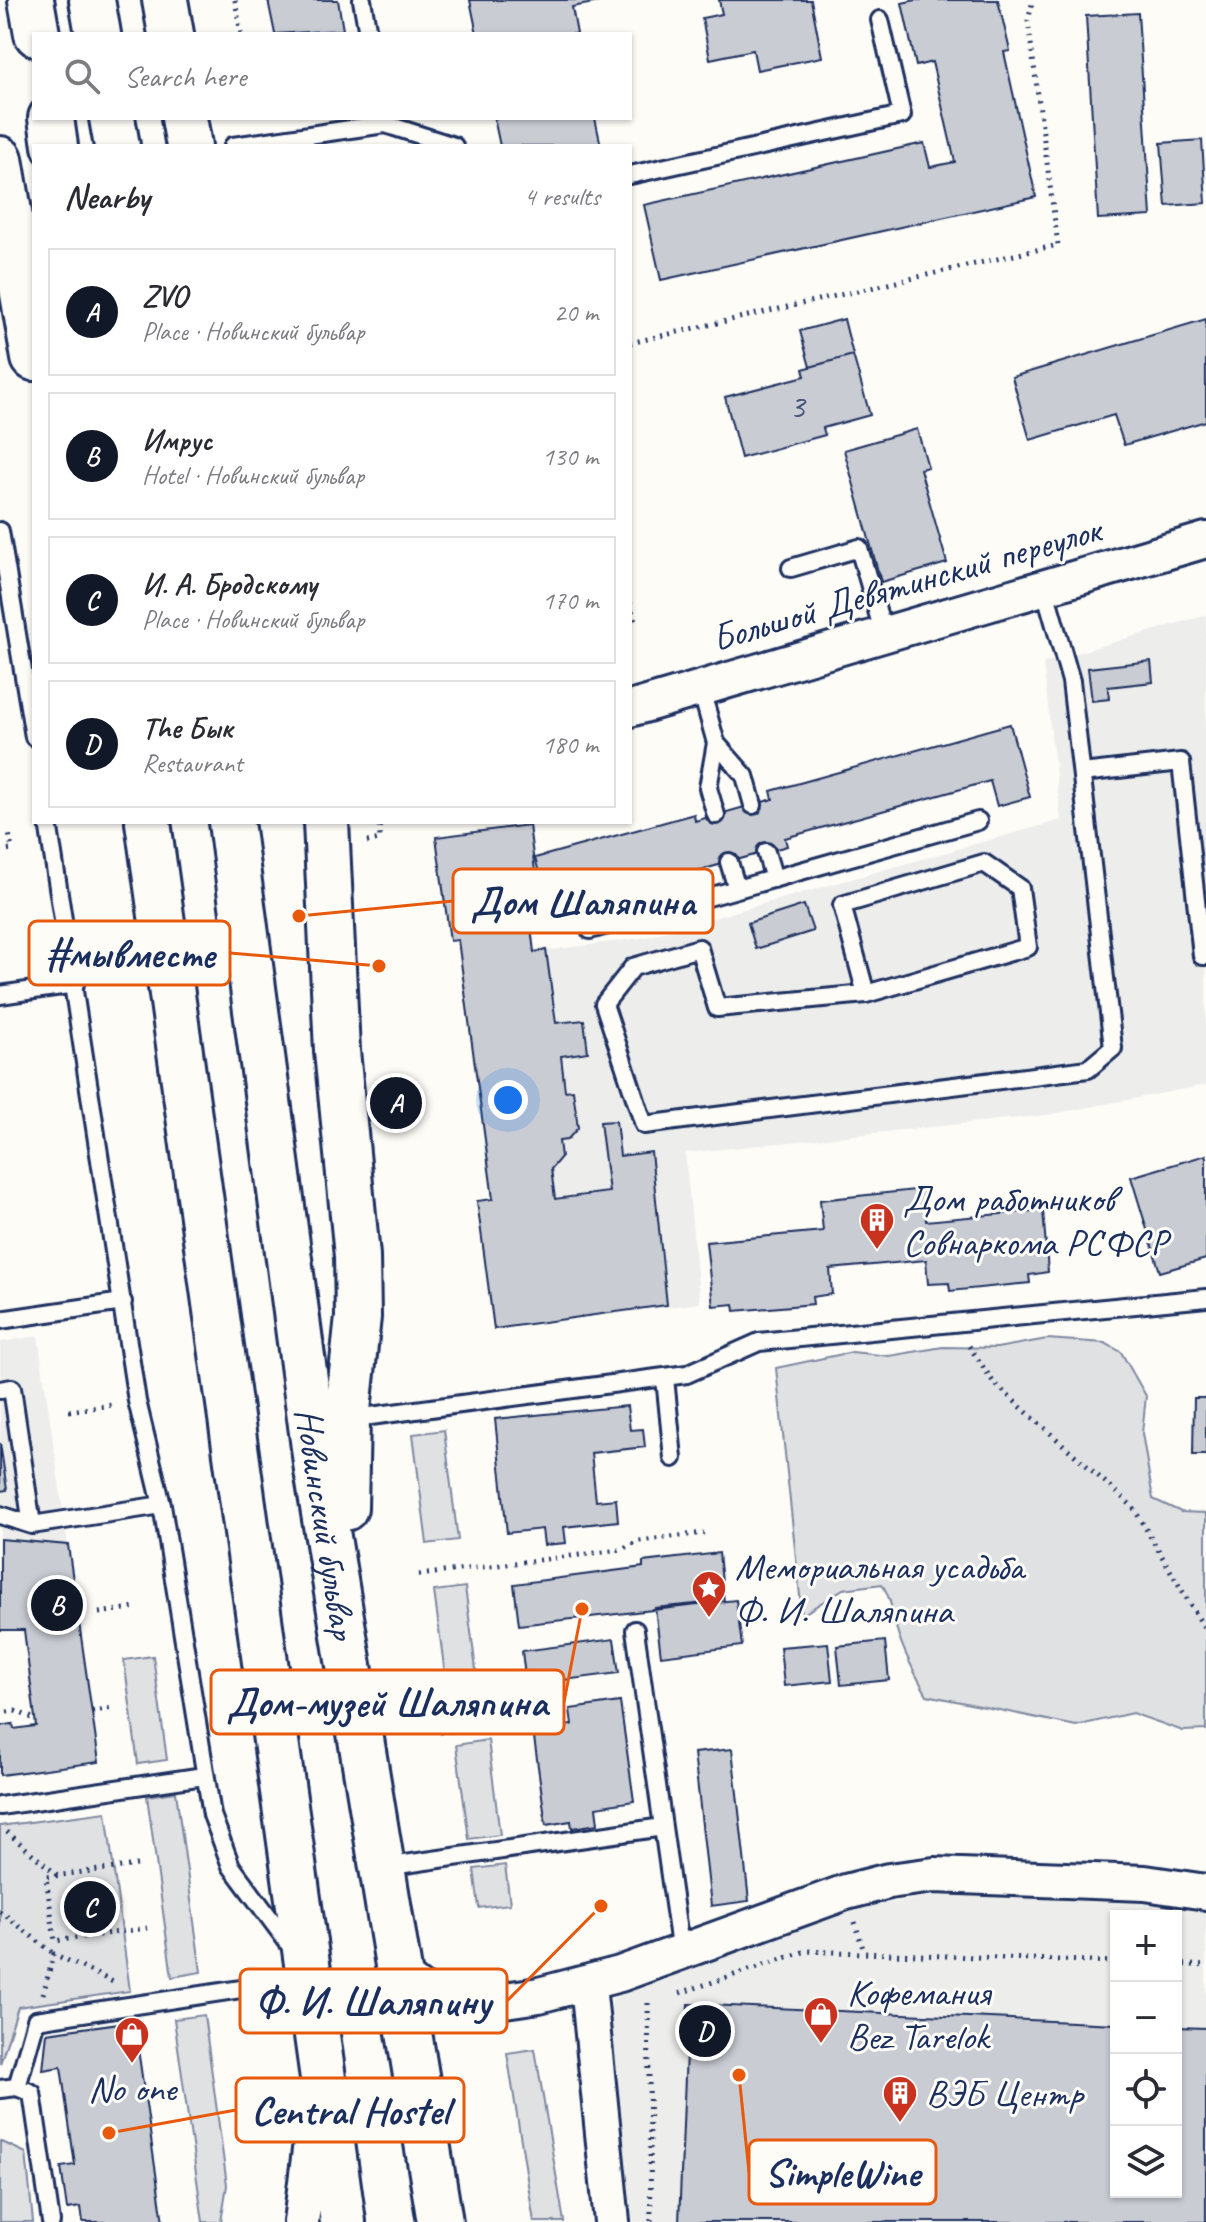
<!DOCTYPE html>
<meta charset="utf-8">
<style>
:root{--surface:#fff;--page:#f7f7f7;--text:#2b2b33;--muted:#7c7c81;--line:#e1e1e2;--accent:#111827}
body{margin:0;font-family:Caveat,sans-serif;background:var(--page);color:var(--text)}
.controls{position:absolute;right:24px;bottom:24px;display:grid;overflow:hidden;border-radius:0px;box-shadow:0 2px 6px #0004}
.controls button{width:72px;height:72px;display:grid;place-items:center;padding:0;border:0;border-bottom:2px solid var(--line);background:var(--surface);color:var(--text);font:40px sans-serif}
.you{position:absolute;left:508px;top:1100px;width:28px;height:28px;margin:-20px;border:6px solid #fff;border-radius:50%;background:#1a73e8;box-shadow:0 0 0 12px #1a73e833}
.badge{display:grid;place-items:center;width:52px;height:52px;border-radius:50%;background:var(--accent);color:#fff;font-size:26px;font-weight:700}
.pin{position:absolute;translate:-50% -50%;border:4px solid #fff;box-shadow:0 2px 8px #0006}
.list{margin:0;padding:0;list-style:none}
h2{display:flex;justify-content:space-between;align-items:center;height:104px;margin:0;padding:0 32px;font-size:34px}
h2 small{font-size:26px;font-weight:400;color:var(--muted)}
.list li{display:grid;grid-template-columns:52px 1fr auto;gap:24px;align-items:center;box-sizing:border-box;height:128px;margin:0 16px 16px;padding:0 16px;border:2px solid var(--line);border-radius:0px}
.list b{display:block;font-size:30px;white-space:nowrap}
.list p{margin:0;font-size:26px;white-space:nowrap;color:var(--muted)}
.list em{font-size:26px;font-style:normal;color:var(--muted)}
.icon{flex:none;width:44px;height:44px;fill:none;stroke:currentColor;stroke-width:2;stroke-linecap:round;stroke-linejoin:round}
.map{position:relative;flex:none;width:1206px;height:2222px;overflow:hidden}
.search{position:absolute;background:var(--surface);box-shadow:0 2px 6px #0004;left:32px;top:32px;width:600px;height:88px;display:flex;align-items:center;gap:20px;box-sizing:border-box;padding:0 28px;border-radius:0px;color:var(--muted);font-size:30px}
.panel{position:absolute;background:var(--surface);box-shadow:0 2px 6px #0004;left:32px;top:144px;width:600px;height:680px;border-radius:0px}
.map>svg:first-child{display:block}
.built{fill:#edeeec;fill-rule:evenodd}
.green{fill:#e0e1e3;stroke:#7e88a0;stroke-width:2}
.building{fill:#c9ccd3;stroke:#1b2f5e;stroke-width:2}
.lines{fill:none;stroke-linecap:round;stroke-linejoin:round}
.service-casing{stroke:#1b2f5e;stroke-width:22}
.minor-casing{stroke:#1b2f5e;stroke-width:40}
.primary-casing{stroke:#1b2f5e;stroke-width:50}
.path{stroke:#1b2f5e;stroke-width:5;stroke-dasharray:2 6;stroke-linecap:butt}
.service{stroke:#fdfcf7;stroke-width:16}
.minor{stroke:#fdfcf7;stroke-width:34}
.primary{stroke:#fdfcf7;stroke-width:44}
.labels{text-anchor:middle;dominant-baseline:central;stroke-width:6;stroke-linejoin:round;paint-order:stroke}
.number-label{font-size:34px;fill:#46567b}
.street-label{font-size:38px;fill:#1b2f5e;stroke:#fdfcf7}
.poi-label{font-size:38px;fill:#1b2f5e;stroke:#fdfcf7;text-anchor:start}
.leader{fill:none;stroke:#e8590c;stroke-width:3}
.callout-dot{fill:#e8590c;stroke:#fdfcf7;stroke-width:3}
.callout{fill:#fdfcf7;stroke:#e8590c;stroke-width:3}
.callout-label{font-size:40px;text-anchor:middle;font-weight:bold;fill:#1b2f5e}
</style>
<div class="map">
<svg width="1206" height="2222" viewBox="0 0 1206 2222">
<rect width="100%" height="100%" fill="#fdfcf7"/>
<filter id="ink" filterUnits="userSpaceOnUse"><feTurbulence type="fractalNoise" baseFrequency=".0125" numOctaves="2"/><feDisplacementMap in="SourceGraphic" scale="16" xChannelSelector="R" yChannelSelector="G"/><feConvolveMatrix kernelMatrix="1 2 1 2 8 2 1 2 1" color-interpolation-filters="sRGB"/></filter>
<g filter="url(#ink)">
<!-- built -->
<path class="built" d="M1206,615v470l-159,30 -362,38 15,150 -206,26 -17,-128 16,-3 -35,-257h-8l-14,-104 93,-12 -1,78 7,49 107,-14 419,-118 -18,-157z
M38,1336l30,209 -68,-6v-197z
M946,1894l191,4 69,9v315h-581l-19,-193 6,-30 17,-10 222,-80zM1116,1916h60v276h-60z"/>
<!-- green -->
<path class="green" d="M1047,1339l58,4 16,9 25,44 -4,37 11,66 28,13 25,1v217l-23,1 -51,-18 -56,13 -149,-31c-14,-24 -27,-49 -33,-76 -3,-14 -4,-22 -12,-35l-39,5 -41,26 -26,-247 76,-16 37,4 54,-9 54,1z
M444,1430l14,110 -31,4 -14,-110z
M465,1587l14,105 -31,5 -14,-106z
M153,1656l14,104 -29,4 -14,-104z
M488,1740l12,95 -31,4 -13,-94z
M176,1792l25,180 -29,5 -25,-181z
M106,1812l24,179 -112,16 -18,57v-238z
M505,1865l5,39 -31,4 -5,-39z
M204,2015l23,170 -6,37h-18l-29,-203z
M535,2049l29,173h-30l-27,-169z
M0,2141l26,12 7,69h-33z"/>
<!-- building -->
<path class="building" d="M268,0h70l5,30 -68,4z
M470,0h128l1,2 -27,5 5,27h-100z
M719,0h92l11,57 -65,13 -4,-20 -43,9 -8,-41 20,-4z
M916,0h82l12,51 -6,1 32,145 -375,83 -17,-75 280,-62 6,24 25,-5 -23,-100 -16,4 -14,-63z
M1138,13l13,203 -53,3 -12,-203z
M494,118h101l6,28h-101z
M1202,140l4,63 -40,3 -5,-63z
M844,319l9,36 -43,12 -10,-36z
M1206,319v102l-82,24 -10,-30 -84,25 -18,-63z
M853,355l17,60 -47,13 2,7 -84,23 -16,-61 80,-21 -2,-7z
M917,429l11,38 -8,2 27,94 -66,19 -37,-132z
M1151,661l2,21 -45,5 1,12 -17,2 -4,-33z
M1010,724l20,73 -33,9 -7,-25 -205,57 2,8 -237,66 -15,-54 159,-44 1,7 78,-22 -2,-8z
M529,825l10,77 -11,1 6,49 12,-2 10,73 28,-3 4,32 -27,4 4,35 8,-1 5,38 -11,12 -8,1 2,16 -10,12 4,30 54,-7 -9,-70 16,-1 4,35 31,-4 16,153 -173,24 -17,-128 16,-2 -35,-259 -8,1 -14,-104z
M804,905l9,26 -57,18 -8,-26z
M1206,1155v104l-46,13 -29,-95z
M924,1189l2,32 117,-11 5,62 -19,3 1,8 -80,8 -1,-8 -21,1 -2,-24 -96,9 2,25 -20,3 1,7 -78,7 -1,-7 -21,2 -7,-64 117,-11 -3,-31z
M1194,1398h12v57h-13z
M627,1406l3,24 13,-1 2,18 -54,6 5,48 20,-2 2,22 -54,6 2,16 -22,2 -2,-16 -35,4 -12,-114z
M0,1443l7,47 -7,1z
M0,1539l68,6 31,217 -99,13v-49l13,-2 1,5 22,-3 -12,-96h-24z
M719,1553l5,49 -205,23 -5,-41 129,-17v-5z
M736,1600l6,46 -81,10 -6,-48z
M614,1639l5,34 -93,12 -4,-34z
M885,1641l4,39 -48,5 -4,-39z
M828,1643l4,38 -48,5 -4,-39z
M620,1702l14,99 -38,6 2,17 -26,4 -1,-7 -25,4 -13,-95 39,-5 -2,-16z
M732,1749l17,152 -38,5 -17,-153z
M688,2004l428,20v168h60v-165l30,1v194h-527z
M134,2021l29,201h-80l-2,-15 -14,2 -6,-42 14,-2 -14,-98 -18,3 4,-37z"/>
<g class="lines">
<!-- service casing -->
<g class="service-casing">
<path id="service" d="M362,0l6,34
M233,146l152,-22 69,22
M630,175l272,-60 -22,-95
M0,531l34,206
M791,568l68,-20 25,87
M701,689l15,54 29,33 8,29
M716,743l-8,45 8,27
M1082,773l99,-11 21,194h4
M48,822l89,579 25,104 50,310 19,51 61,82
M766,852l8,27
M729,862l8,27 241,-68
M590,930l147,-41
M866,994l-24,-89 142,-42 36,25 8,59 -162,47 -149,14 -18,-60 -66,19 -29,37 40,121 444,-56 25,-21 -42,-367 -27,-94
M0,995l75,-11
M0,1320l123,-18
M665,1378l8,80
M0,1390l12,-2 20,137
M348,1419l339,-45 72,-32 447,-44
M0,1515l32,10 130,-20
M0,1806l204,-30
M663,1827l18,126
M384,1867l279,-40 -28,-197
M17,2087l15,6 19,129
M0,2089l17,-2 19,-67 271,-41"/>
</g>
<!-- minor casing -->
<g class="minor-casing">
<path id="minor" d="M630,709l576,-169
M402,1976l18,14 25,12 32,2 62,-9 81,-21 226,-82 43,-11 45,-6 211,8 61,9
M588,1985l24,237
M301,2222l15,-120"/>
</g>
<!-- primary casing -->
<g class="primary-casing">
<g id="primary">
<path d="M31,0l6,34"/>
<path d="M92,0l6,34"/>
<path d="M165,0l6,34"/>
<path d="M51,118l4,28"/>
<path d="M112,118l5,28"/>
<path d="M184,118l5,28"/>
<path d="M0,159l34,199"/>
<path d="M148,822l195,1400"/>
<path id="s1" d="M231,822l86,648 123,752"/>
<path d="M326,822l11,229 20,205 1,61 -11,102 -2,89"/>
</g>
</g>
<!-- path -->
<path class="path" d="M235,0l6,34
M630,343l428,-98 -30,-224 5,-21
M630,603l6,23
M367,842l13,-3 -1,-17
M0,851l12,-2 -3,-16
M969,1346l25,37 139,124 73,124
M69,1411l43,-6
M419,1575l200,-25 20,-9 65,-8
M99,1613l39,-6
M92,1711l22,-3
M7,1712l8,-1 20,8
M440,1732l61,-8
M7,1832l50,43
M137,1865l-91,12 9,64 92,-13
M0,1911l54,43
M855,1922l9,30
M1176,1964l30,2
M680,1993l126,-42 310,11
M43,1994l11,-40 59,28
M648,2003l3,219"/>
<!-- service -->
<use href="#service" class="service"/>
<!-- minor -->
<use href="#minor" class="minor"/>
<!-- primary -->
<use href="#primary" class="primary"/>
</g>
</g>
<!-- icons -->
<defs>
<g id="building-pin" transform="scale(1.8)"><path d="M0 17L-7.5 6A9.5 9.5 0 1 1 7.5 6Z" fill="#c8321e" stroke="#fdfcf7"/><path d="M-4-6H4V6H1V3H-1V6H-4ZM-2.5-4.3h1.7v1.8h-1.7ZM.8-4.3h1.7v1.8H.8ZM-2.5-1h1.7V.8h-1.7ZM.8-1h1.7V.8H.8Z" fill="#fff"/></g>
<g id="sight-pin" transform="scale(1.8)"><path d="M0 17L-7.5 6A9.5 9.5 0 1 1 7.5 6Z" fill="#c8321e" stroke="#fdfcf7"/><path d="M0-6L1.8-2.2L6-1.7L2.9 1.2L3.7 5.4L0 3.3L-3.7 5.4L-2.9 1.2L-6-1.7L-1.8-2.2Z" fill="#fff"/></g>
<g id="shop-pin" transform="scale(1.8)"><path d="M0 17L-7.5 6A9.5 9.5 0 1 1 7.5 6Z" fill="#c8321e" stroke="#fdfcf7"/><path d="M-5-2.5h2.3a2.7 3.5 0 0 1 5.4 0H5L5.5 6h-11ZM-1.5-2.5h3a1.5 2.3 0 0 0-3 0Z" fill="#fff"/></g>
</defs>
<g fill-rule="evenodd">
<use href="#building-pin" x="877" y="1220"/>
<use href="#sight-pin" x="709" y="1588"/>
<use href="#shop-pin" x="821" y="2014"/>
<use href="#shop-pin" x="132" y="2034"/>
<use href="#building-pin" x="900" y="2093"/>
</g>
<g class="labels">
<!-- number labels -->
<g class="number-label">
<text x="797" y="406">3</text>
</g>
<!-- street labels -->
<g class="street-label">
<text transform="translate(906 584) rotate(-16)">Большой Девятинский переулок</text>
<text stroke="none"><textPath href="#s1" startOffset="708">Новинский бульвар</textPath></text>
</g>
<!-- poi labels -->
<g class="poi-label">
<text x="903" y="1198">Дом работников<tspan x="903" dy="44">Совнаркома РСФСР</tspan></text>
<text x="735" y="1566">Мемориальная усадьба<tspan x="735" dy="44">Ф. И. Шаляпина</tspan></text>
<text x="847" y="1992">Кофемания<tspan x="847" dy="44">Bez Tarelok</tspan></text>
<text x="132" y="2088" text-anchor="middle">No one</text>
<text x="926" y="2093">ВЭБ Центр</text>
</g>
</g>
<!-- callouts -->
<path class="leader" d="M299 916L453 901M379 966L230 953M582 1609L564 1702M601 1906L507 2001M109 2133L236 2110M739 2075L749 2172"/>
<g class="callout-dot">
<circle cx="299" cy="916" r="8"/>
<circle cx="379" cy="966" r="8"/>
<circle cx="582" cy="1609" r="8"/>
<circle cx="601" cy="1906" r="8"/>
<circle cx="109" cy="2133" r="8"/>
<circle cx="739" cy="2075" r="8"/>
</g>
<g class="callout">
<rect x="453" y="869" width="260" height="64" rx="8"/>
<rect x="29" y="921" width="201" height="64" rx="8"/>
<rect x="211" y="1670" width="353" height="64" rx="8"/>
<rect x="240" y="1969" width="267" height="64" rx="8"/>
<rect x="236" y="2078" width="228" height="64" rx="8"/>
<rect x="749" y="2140" width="187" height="64" rx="8"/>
</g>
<g class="callout-label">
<text x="583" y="915">Дом Шаляпина</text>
<text x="130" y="967">#мывместе</text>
<text x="387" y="1716">Дом-музей Шаляпина</text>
<text x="373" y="2015">Ф. И. Шаляпину</text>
<text x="350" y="2124">Central Hostel</text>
<text x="842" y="2186">SimpleWine</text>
</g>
</svg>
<div class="controls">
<button>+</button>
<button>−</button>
<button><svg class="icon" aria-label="locate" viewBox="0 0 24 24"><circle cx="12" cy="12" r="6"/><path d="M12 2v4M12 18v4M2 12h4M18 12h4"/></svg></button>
<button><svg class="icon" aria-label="layers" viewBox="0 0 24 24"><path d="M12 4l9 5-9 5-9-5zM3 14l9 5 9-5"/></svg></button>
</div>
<div class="you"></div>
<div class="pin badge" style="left:396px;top:1103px">A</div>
<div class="pin badge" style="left:57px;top:1605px">B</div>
<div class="pin badge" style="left:90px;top:1907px">C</div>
<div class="pin badge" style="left:705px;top:2031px">D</div>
<div class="search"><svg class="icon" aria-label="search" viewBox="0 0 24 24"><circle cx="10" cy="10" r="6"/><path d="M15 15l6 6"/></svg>Search here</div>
<section class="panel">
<h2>Nearby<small>4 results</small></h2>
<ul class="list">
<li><span class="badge">A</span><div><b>ZVO</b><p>Place · Новинский бульвар</p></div><em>20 m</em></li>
<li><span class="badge">B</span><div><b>Имрус</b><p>Hotel · Новинский бульвар</p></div><em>130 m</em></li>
<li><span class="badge">C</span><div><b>И. А. Бродскому</b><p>Place · Новинский бульвар</p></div><em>170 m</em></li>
<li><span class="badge">D</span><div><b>The Бык</b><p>Restaurant</p></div><em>180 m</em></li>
</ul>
</section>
</div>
